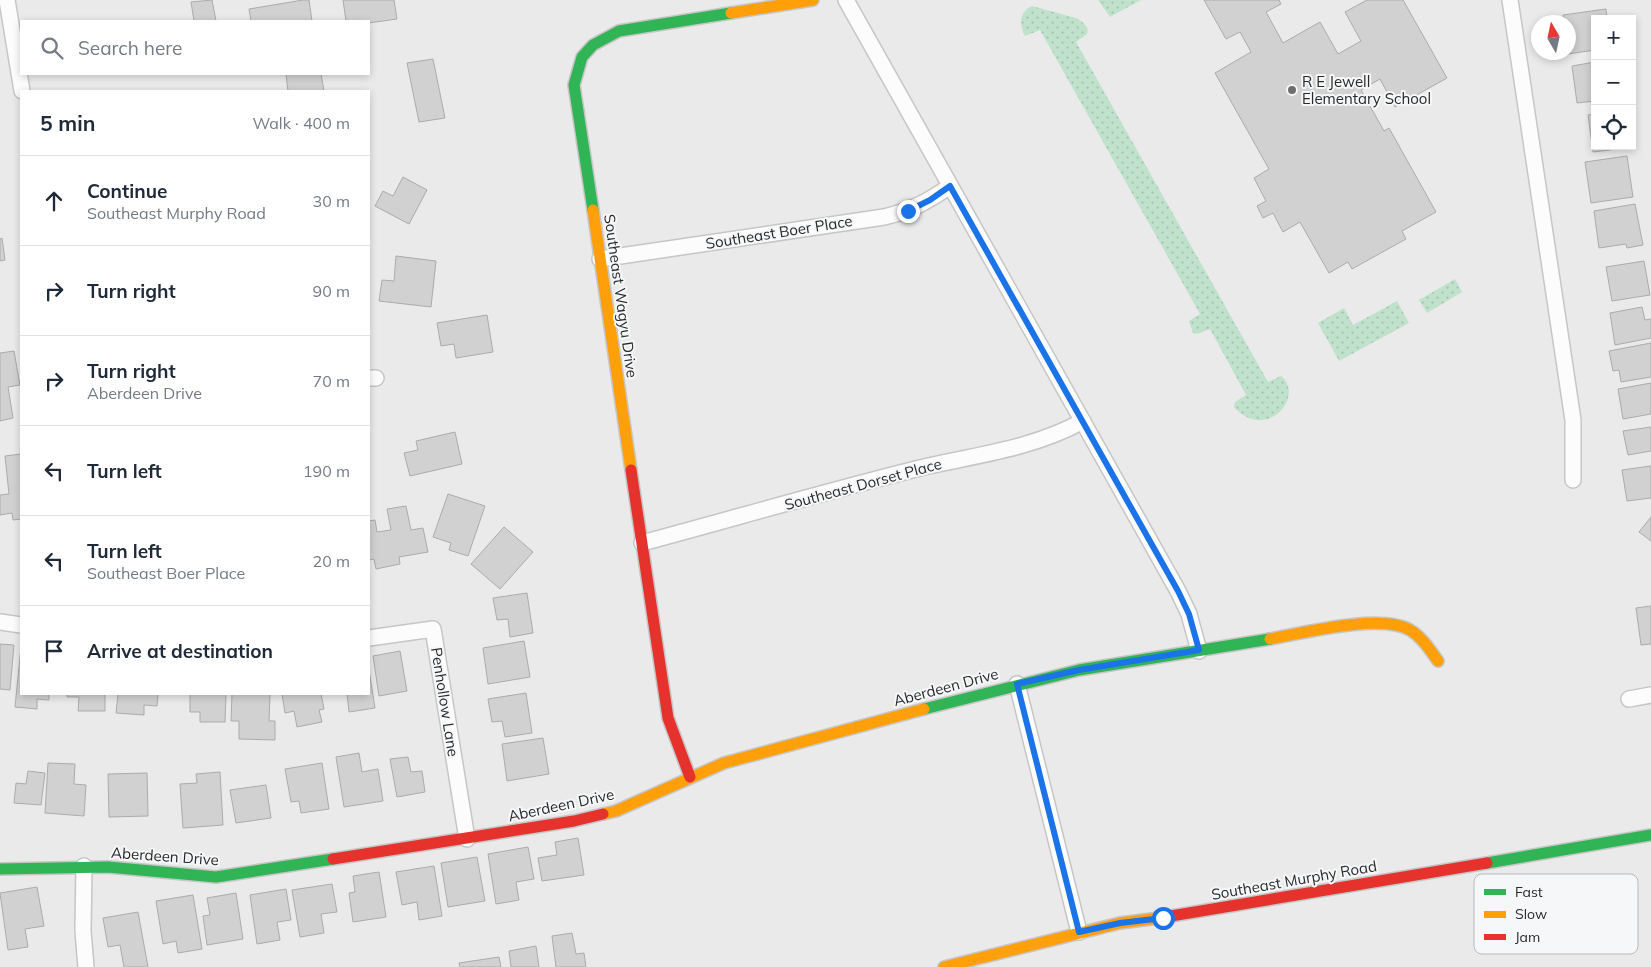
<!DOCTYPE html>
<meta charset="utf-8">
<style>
:root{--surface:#fff;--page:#f2f2f3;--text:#1f2937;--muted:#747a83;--line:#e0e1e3}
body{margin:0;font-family:Mulish,sans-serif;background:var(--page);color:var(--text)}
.controls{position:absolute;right:15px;top:15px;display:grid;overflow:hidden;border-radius:0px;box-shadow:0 2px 8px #0003}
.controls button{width:45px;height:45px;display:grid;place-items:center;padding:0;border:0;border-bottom:1px solid var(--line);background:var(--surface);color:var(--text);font:25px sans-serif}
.compass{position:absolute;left:1531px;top:15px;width:45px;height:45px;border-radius:50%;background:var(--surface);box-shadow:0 2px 8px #0003;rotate:351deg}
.stop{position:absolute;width:15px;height:15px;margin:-11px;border:4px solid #1a73e8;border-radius:50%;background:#fff}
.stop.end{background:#1a73e8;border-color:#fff;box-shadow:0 1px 5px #0008}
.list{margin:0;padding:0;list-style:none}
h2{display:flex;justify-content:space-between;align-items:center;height:65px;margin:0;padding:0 20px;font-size:21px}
h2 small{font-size:16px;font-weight:400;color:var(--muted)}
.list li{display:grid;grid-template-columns:32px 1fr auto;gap:15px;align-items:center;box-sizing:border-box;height:90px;padding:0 20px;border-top:1px solid var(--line)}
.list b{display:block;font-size:19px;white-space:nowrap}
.list p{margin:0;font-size:16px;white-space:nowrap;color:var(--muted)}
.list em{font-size:16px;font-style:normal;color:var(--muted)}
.icon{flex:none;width:28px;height:28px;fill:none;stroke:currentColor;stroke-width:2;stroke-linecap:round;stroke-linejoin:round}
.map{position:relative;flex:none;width:1651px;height:967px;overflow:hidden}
.search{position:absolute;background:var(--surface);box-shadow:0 2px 8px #0003;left:20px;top:20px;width:350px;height:55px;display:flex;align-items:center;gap:12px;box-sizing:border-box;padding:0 18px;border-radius:0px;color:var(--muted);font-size:19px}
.panel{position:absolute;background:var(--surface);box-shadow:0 2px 8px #0003;left:20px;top:90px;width:350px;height:605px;border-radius:0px}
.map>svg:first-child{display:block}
.grass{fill:url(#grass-dots)}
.building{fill:#d1d1d1;stroke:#ababab}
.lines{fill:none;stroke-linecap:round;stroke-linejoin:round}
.street-casing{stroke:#c6c6c6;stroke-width:18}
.fast-casing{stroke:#c6c6c6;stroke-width:14}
.slow-casing{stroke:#c6c6c6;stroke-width:14}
.jam-casing{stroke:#c6c6c6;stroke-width:14}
.street{stroke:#fcfcfc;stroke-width:15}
.fast{stroke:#30b455;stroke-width:11}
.slow{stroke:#ff9f0a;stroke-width:11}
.jam{stroke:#e5322d;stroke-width:11}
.route{stroke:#1a73e8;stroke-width:6}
.poi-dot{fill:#6d6d6d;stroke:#f6f7f8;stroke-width:2}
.labels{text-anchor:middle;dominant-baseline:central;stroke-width:4;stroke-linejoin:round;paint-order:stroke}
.poi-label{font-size:15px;fill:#292929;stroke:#f6f7f8;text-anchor:start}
.street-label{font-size:15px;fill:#292929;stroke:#f6f7f8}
.key{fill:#f6f7f8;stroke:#b8b9ba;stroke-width:1}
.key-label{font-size:14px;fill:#292929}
</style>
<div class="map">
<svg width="1651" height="967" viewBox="0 0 1651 967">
<defs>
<pattern id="grass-dots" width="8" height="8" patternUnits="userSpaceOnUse" patternTransform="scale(1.25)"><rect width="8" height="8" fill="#c0e2cc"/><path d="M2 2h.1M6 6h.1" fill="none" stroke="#a5c2af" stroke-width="1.8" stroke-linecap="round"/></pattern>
</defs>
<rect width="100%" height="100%" fill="#eaeaea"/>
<!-- grass -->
<path class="grass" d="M1098,0h43l-31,17z
M1032,6l44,12c6,3 14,9 11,16l-11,8 192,340 13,-6c25,20 -15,67 -47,31l1,-5 11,-7 -36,-66 -13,5 -4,-1 -4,-12 11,-7 -160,-284 -15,6c-6,-12 -6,-24 7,-30z
M1455,279l7,13 -35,21 -8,-13z
M1397,301l12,22 -70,38 -21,-38 26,-15 9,17z"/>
<!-- building -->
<path class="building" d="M212,0l4,21h-25h3l-3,-19z
M303,0h6l3,21h-61l-2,-12z
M343,0h51l3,19 -28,4v-2h-23z
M1204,0h75l2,4 -15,8 17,31 37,-21 18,32 23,-13 -16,-29 22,-12h36l44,78 -52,29 -15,-28 -19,11 23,41 5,-3 47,84 -34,19 4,8 -54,30 -4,-7 -19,11 -29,-51 -17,10 -10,-19 -10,5 -6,-12 9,-5 -12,-23 15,-9 -54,-96 36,-21 -11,-20 -14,7z
M1606,9l1,10h-12v31l-27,4v-32h-4l-1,-7z
M433,59l12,59 -26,4 -12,-59z
M1595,62v39l-18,2 -5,-37z
M286,74h35l3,17h-36z
M1595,114v32l31,2 -33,4 -5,-37z
M1627,156l6,41 -42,6 -6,-41z
M403,177l24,13 -18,34 -34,-18 8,-15 10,5z
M1635,204l8,41 -16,3 -1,-4 -27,4 -5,-37z
M2,238l3,22 -5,1v-22z
M396,256l40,5 -5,46 -52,-6 3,-21 12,1z
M1644,261l6,34 -38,6 -6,-34z
M1642,307l3,13 6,-1v19l-36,7 -5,-32z
M487,315l6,37 -37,6 -2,-14 -13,2 -4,-23z
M1651,343v34l-30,5 -2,-12 -6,1 -4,-20z
M14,351l6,34 -12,2 5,31 -13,3v-68z
M1651,383v31l-28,5 -5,-30z
M1651,427v24l-23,4 -5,-24z
M455,432l7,32 -52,12 -6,-23 14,-3 -2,-9z
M21,454v65l-8,1 -1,-7 -12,2v-20l9,-1 -4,-38z
M1651,466v32l-24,3 -5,-31z
M448,494l37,12 -17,50 -19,-6 2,-7 -18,-6z
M406,506l5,24 12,-2 5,24 -29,5 1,7 -24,5 -2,-10 -5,1v-39l6,-1 2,12 14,-2 -4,-21z
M1651,517v24l-12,-9z
M504,527l29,25 -33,37 -29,-25z
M527,593l6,40 -23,4 -2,-18 -11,1 -4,-22z
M1651,606v38l-10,1 -5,-37z
M524,641l6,36 -42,7 -5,-36z
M0,644l14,1 -4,45 -10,-1z
M21,647v47h28v6l-12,-1v10l-22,-2z
M400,651l7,40 -28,5 -6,-40z
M369,670l6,38 -26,4 -2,-18h22z
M526,693l6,40 -27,4 -3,-16 -10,1 -4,-23z
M67,694h38v17h-27l1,-14h-12z
M118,694h40l-1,12 -13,-1v10l-28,-2z
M190,694h36l-1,28h-25v-10h-10z
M232,694h38l-1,27h6v19l-36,-1v-18h-8z
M282,694h39l3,15 -5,1 3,12 -25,5 -3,-16 -9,2z
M543,738l6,36 -42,7 -5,-37z
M359,753l3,19 16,-3 5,32 -39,6 -8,-50z
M408,757l3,15 11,-1 3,21 -28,5 -7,-38z
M48,763l27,1 -1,20 12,1 -2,31 -39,-3z
M322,763l7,46 -28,4 -2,-12 -8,1 -6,-33z
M28,771l17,2 -4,32 -27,-2 2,-20 10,1z
M220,772l3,53 -40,3 -3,-44 17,-1 -1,-9z
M147,773l1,43 -39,1 -1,-43z
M266,785l5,33 -35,5 -6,-33z
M578,838l6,37 -42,6 -4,-23 19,-3 -2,-13z
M528,847l6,32 -18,3 3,18 -23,4 -8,-50z
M477,857l8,44 -37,6 -7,-44z
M434,866l8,50 -23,4 -2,-18 -15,3 -6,-33z
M379,872l7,45 -33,5 -4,-29 6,-1 -2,-16z
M332,884l5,28 -16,2 3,19 -24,4 -8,-47z
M37,887l7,39 -19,3 3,18 -20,3 -8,-57z
M286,889l5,31 -14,2 3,18 -23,4 -7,-49z
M236,893l7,46 -36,6 -4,-29 7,-1 -3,-17z
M193,895l9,54 -24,4 -2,-12 -13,3 -7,-43z
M138,912l10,55h-24l-4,-22 -12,2 -5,-29z
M572,933l4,21 8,-1 2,14h-30l-4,-31z
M536,946l3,21h-28l-2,-16z
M499,957l2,10h-41l-1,-4z"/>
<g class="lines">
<!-- street casing -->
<g class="street-casing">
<path id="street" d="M7,0l15,91
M846,0l332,591 11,23 10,37
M1510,0l63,420v60
M600,259l284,-42c26,-6 45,-16 66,-31
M369,378h7
M642,543c93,-25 185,-52 278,-75 56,-13 112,-19 163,-47
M0,622l21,3
M369,638l64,-9 34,210
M1017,684l62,248
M1629,699l22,-4
M84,866l-1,65 3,36"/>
</g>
<!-- fast casing -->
<g class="fast-casing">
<path id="fast" d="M593,210l-19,-125 8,-28 11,-12 26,-14 112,-18
M924,709l155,-39 191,-31
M1487,863l164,-28
M0,869l108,-2 108,10 117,-18"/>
</g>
<!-- slow casing -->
<g class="slow-casing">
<path id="slow" d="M731,13l82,-13
M593,210l38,260
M1270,639c33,-6 110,-26 140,-9 12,7 20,20 28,31
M603,814l13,-3 108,-48 200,-54
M944,967l176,-44 39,-5"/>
</g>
<!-- jam casing -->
<g class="jam-casing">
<path id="jam" d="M631,470l37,248 22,59
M333,859l241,-38 29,-7
M1159,918l328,-55"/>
</g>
<!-- street -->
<use href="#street" class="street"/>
<!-- fast -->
<use href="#fast" class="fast"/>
<!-- slow -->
<use href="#slow" class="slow"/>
<!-- jam -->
<use href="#jam" class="jam"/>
</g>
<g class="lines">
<!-- route -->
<path class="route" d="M908,211l22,-11 20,-14 228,405 11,23 10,36 -120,20 -62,14 62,248 41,-9 43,-5"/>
</g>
<!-- markers -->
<circle class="poi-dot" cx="1292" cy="90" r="5"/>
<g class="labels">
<!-- poi labels -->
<g class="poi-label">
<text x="1302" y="81">R E Jewell<tspan x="1302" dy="17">Elementary School</tspan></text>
</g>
<!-- street labels -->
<g class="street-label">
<text transform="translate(779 232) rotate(-9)">Southeast Boer Place</text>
<text transform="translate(621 296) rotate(82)">Southeast Wagyu Drive</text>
<text transform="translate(863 484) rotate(-15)">Southeast Dorset Place</text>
<text transform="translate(946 687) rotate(-15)">Aberdeen Drive</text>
<text transform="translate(445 702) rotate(81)">Penhollow Lane</text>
<text transform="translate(561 805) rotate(-12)">Aberdeen Drive</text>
<text transform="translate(165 856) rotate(4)">Aberdeen Drive</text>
<text transform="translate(1294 880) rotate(-10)">Southeast Murphy Road</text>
</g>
</g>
<!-- legend -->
<rect x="1474" y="874" width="164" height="80" rx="8" class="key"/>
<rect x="1484" y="889" width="22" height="6" fill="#30b455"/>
<rect x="1484" y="911" width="22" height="7" fill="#ff9f0a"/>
<rect x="1484" y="934" width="22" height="6" fill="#e5322d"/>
<g class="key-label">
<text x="1515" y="897">Fast</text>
<text x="1515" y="919">Slow</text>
<text x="1515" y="942">Jam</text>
</g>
</svg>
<div class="controls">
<button>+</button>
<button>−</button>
<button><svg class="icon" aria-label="locate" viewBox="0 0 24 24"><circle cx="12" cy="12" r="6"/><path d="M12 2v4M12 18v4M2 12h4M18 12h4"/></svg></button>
</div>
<svg class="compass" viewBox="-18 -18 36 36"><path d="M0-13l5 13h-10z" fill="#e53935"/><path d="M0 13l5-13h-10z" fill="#747a83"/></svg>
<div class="stop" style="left:1163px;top:918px"></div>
<div class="stop end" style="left:908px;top:211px"></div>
<div class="search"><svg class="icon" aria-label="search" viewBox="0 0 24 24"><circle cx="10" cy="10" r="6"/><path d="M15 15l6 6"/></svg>Search here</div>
<section class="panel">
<h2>5 min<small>Walk · 400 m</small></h2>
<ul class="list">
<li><svg class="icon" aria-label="ahead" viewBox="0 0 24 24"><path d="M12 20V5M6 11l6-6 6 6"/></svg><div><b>Continue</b><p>Southeast Murphy Road</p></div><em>30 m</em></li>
<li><svg class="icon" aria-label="right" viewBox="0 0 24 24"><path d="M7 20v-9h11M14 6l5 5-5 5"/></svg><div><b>Turn right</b></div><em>90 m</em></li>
<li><svg class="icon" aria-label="right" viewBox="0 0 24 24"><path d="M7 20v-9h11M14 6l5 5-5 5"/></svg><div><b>Turn right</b><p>Aberdeen Drive</p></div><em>70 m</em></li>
<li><svg class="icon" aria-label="left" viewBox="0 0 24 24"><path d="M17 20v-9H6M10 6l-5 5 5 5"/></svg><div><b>Turn left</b></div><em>190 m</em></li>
<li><svg class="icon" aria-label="left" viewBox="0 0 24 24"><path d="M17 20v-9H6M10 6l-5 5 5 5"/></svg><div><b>Turn left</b><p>Southeast Boer Place</p></div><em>20 m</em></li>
<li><svg class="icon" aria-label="arrive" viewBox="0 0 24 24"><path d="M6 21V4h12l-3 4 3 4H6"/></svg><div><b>Arrive at destination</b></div></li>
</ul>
</section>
</div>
